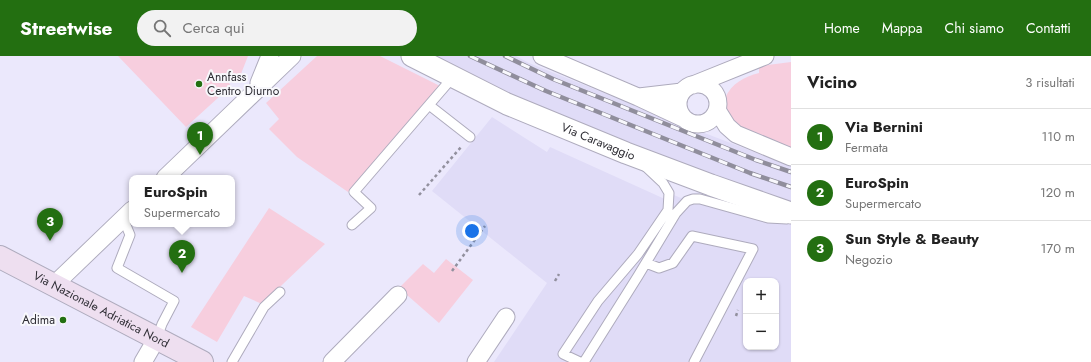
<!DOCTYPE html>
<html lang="it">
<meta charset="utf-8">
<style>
:root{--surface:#fff;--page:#f2f2f2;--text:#222;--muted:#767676;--line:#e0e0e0;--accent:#236f11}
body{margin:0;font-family:Jost,sans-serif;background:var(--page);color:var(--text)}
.controls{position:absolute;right:12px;bottom:12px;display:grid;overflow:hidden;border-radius:8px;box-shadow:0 1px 3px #0004}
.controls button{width:36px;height:36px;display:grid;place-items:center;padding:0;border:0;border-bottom:1px solid var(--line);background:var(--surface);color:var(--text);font:20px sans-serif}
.you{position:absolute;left:472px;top:175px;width:14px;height:14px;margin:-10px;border:3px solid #fff;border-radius:50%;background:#1a73e8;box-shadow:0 0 0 6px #1a73e833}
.badge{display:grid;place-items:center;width:26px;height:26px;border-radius:50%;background:var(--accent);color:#fff;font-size:13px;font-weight:700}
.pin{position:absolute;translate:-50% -33px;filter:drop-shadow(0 1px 2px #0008)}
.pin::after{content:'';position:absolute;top:21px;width:14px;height:12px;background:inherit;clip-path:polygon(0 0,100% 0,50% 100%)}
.popup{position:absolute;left:129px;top:119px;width:106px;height:52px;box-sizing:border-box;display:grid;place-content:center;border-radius:8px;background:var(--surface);filter:drop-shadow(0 1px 3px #0005);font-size:13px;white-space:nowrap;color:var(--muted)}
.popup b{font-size:15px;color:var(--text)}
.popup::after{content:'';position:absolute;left:50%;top:100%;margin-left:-8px;border:8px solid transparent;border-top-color:var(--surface)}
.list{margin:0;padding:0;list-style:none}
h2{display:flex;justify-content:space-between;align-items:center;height:52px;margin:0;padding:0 16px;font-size:17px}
h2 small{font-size:13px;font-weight:400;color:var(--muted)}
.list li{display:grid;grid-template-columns:26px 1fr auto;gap:12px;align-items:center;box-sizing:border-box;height:56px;padding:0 16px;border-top:1px solid var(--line)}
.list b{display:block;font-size:15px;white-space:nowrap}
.list p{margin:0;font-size:13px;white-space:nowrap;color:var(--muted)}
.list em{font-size:13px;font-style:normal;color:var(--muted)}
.icon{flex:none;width:22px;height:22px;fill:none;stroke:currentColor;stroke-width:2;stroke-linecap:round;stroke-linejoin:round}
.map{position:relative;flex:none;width:791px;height:306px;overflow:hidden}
header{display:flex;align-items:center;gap:24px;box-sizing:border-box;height:56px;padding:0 20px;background:var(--accent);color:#fff}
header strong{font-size:19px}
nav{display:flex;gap:22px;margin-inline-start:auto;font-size:14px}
.search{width:280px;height:36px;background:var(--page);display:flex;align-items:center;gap:10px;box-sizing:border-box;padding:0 14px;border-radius:22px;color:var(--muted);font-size:15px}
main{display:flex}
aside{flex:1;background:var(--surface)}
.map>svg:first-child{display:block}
.built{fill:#e0dcf7;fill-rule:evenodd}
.green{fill:#f7cede}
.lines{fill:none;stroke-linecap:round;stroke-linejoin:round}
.service-casing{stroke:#aeabbd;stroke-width:11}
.minor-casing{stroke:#aeabbd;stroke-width:19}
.tertiary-casing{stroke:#aeabbd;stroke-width:23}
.secondary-casing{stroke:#aeabbd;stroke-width:24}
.path{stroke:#92909e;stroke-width:2.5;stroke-dasharray:3 3;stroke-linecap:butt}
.service{stroke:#fff;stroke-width:9}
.minor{stroke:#fff;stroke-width:17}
.tertiary{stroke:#fff;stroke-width:21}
.secondary{stroke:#eedff0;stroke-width:22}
.rail-casing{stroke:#908e9c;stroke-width:4.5}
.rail{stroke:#f8f8fc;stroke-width:3;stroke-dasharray:9;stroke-linecap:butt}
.poi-dot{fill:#236f11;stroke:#f8f8fc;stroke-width:1.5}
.labels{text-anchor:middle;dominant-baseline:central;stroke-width:4;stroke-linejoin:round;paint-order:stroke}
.poi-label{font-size:12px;fill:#2e2d34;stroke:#f8f8fc;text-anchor:start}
.street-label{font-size:12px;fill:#2e2d34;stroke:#f8f8fc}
</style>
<header>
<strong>Streetwise</strong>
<div class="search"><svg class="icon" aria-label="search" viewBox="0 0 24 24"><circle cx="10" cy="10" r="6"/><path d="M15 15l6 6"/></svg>Cerca qui</div>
<nav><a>Home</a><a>Mappa</a><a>Chi siamo</a><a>Contatti</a></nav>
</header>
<main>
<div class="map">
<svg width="791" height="306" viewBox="0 0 791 306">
<rect width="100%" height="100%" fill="#ebe8fc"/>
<!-- built -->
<path class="built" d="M426,0h90l13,7 178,71 84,32v41l-267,-107z
M492,61l55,35 3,-5 117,53 2,-7 12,5 10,-4 12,-3 88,32v139h-297l53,-79 -115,-92zM746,225h30v66h-30z"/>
<!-- green -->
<path class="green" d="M118,0h130l-9,23 -3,-2 -7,6 2,3 -45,41z
M317,0h63l60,30 -92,106 -51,-35 -28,-28 10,-10 -13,-16z
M791,6v91l-53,-26 -11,-15 -2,-14c7,-15 19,-21 34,-25v-7z
M269,152l56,36 -63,60 -18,-8 -27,46 -26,-15z
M446,203l27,21 -34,43 -40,-35 24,-24 11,9z"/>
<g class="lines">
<!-- service casing -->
<g class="service-casing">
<path id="service" d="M429,49l41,32
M123,162l7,17 -13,33 57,33 -12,23 -5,14
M352,169l19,-17 -17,-16 99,-115
M646,207l13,5 14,-5 19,-27 61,13 -59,113
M232,306l32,-55 16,-15
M580,306l-17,-8 35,-53 40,-47 30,-44 1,-17 -6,-10 -17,-16
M584,306l54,-86 38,-63 11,-12 6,-2h7l68,19 19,1"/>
</g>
<!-- minor casing -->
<g class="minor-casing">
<path id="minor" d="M542,0l96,41 45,21
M259,27l11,-27
M678 48a20 20 0 1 1 40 0a20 20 0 1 1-40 0Z
M693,29l72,-29
M639,41l43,-5
M717,54l10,16 9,8 55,23
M165,122l127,-122
M55,228l77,-74
M143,306l14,-24
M332,306l66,-67
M476,306l30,-45"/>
</g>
<!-- tertiary casing -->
<g class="tertiary-casing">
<g id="tertiary">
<path id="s1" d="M412,0l95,48 119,49 85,32 80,28"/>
</g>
</g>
<!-- secondary casing -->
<g class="secondary-casing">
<g id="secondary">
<path id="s2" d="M0,201l202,105"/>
</g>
</g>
<!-- path -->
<path class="path" d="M419,139l43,-49
M452,215l33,-45
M555,225l4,-7
M736,260l2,-6"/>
<!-- service -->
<use href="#service" class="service"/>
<!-- minor -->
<use href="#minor" class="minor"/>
<!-- tertiary -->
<use href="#tertiary" class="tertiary"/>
<!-- secondary -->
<use href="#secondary" class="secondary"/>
<!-- rail casing -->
<g class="rail-casing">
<path id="rail" d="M470,0l76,35 204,82 41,14
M505,0l48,23 203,81 35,12"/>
</g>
<!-- rail -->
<use href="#rail" class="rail"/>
</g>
<!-- markers -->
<g class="poi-dot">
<circle cx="199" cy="28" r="4"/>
<circle cx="63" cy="264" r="4"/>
</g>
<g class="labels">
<!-- poi labels -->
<g class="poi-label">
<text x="207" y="21">Annfass<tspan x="207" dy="14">Centro Diurno</tspan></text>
<text x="55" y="264" text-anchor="end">Adima</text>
</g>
<!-- street labels -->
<g class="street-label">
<text stroke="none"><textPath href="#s1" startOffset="205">Via Caravaggio</textPath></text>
<text stroke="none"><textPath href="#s2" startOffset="114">Via Nazionale Adriatica Nord</textPath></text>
</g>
</g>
</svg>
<div class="controls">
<button>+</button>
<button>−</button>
</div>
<div class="you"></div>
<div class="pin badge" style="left:200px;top:99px">1</div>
<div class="pin badge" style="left:182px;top:217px">2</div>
<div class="popup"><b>EuroSpin</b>Supermercato</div>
<div class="pin badge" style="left:50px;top:185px">3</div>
</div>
<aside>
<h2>Vicino<small>3 risultati</small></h2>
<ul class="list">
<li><span class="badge">1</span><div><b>Via Bernini</b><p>Fermata</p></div><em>110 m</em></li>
<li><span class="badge">2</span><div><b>EuroSpin</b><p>Supermercato</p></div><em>120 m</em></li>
<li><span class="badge">3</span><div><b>Sun Style &amp; Beauty</b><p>Negozio</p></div><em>170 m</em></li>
</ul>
</aside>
</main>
